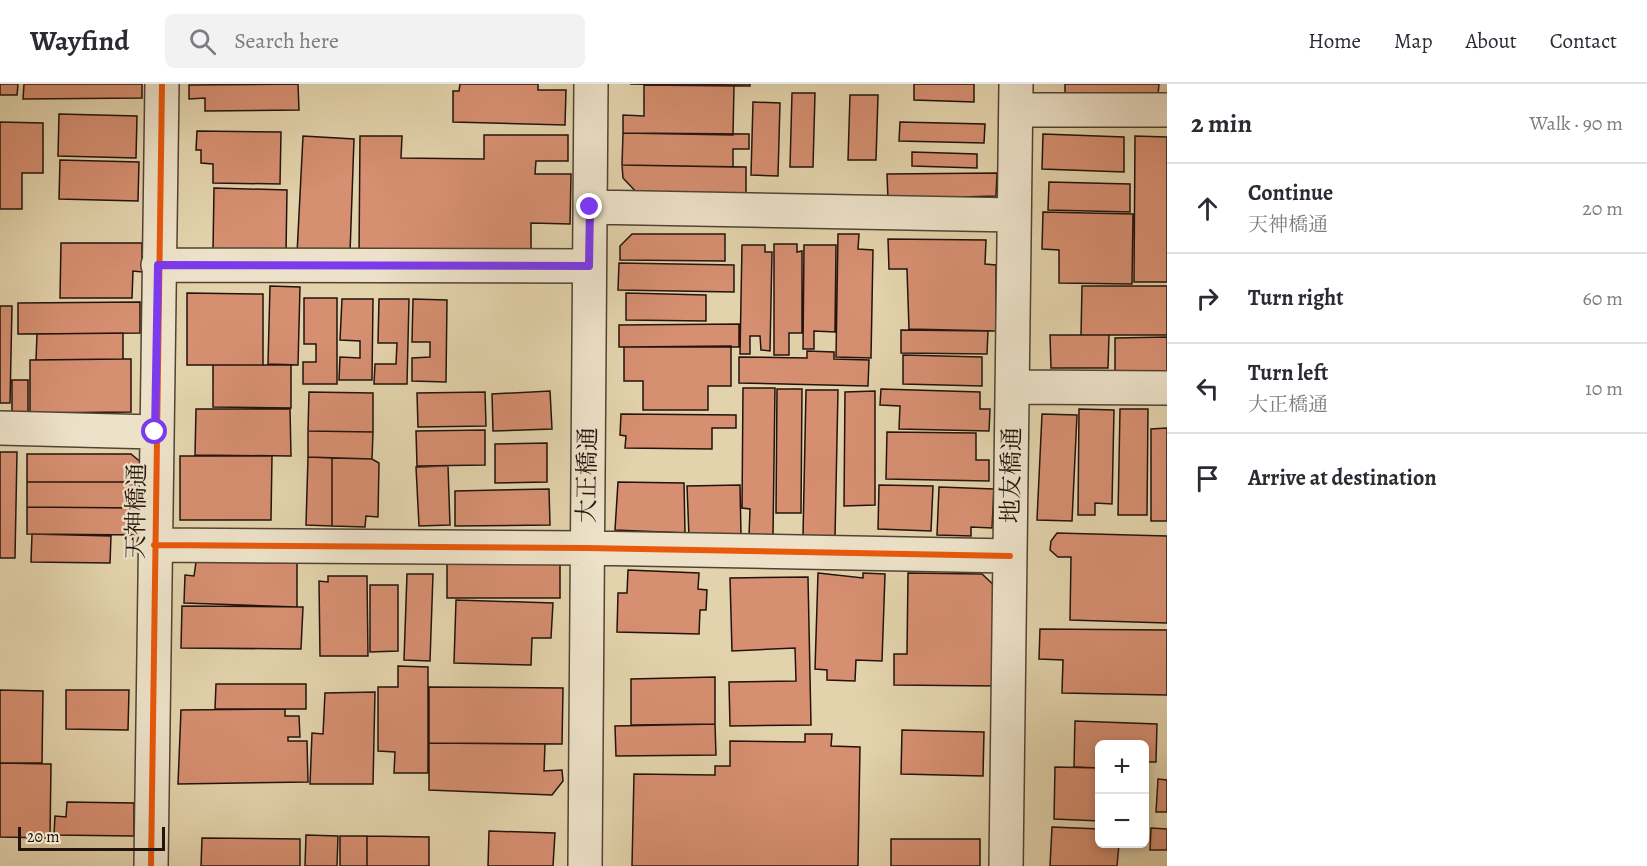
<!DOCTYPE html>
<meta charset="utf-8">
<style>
:root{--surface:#fff;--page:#f2f2f3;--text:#2b2b33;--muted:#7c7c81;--line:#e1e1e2}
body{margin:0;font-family:Alegreya,"Noto Serif JP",serif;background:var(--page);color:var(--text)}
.controls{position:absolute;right:18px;bottom:18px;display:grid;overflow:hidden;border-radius:9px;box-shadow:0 3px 9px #0003}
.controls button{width:54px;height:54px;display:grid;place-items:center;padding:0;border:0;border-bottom:2px solid var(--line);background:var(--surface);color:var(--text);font:30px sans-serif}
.scale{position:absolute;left:18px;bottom:15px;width:147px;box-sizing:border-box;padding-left:6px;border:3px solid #22130b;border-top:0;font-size:16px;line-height:21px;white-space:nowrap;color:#22130b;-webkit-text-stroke:4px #ede2c9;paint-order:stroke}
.stop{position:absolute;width:18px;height:18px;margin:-14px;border:4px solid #7c3aed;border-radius:50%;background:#fff}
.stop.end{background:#7c3aed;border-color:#fff;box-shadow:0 2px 6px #0008}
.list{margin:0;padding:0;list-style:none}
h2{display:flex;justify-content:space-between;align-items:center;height:78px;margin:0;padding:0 24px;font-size:26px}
h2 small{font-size:20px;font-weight:400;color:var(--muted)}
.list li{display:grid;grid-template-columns:39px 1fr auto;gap:18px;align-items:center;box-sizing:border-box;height:90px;padding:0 24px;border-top:2px solid var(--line)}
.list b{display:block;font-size:22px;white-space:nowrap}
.list p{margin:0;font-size:20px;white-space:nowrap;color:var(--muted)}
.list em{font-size:20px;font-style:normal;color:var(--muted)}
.icon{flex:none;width:33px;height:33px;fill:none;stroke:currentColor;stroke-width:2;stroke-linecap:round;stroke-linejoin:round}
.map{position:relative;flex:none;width:1167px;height:782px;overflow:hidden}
header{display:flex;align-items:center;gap:36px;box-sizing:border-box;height:84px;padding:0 30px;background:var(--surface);border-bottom:2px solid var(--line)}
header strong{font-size:28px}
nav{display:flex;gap:33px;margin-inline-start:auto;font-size:21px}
.search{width:420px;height:54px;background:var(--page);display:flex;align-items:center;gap:15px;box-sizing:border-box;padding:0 21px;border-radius:9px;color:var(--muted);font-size:22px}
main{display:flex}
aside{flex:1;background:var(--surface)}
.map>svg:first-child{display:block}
.building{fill:#d68f71;stroke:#22130b;stroke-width:1.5}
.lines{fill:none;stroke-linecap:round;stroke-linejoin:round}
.minor-casing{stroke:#524333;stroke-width:36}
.minor{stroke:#ede2c9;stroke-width:33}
.cycleway-casing{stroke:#ede2c9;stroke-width:10}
.cycleway{stroke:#e8590c;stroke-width:6}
.route{stroke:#7c3aed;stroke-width:8}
.labels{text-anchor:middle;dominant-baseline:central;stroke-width:4.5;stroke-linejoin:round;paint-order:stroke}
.street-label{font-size:24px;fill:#22130b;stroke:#ede2c9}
</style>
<header>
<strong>Wayfind</strong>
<div class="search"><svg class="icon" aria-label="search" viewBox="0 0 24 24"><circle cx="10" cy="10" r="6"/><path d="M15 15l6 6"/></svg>Search here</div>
<nav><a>Home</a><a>Map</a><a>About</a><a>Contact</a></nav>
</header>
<main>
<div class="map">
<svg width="1167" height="782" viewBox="0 0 1167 782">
<rect width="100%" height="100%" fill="#e3d3ac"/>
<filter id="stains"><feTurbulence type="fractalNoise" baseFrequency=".00333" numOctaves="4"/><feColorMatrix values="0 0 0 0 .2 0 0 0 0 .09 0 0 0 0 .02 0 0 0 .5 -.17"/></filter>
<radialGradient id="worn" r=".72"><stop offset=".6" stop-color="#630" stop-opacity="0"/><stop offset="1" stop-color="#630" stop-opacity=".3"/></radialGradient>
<!-- building -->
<path class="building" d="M0,0h18l-1,11h-17z
M24,0h118v14l-119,1z
M298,0l1,26 -94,1v-13l-16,1v-14z
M460,0h78v6h28l-1,35 -112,-3v-31h6z
M630,0h120v2z
M914,0h60v18l-60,-2z
M1065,0h94l-1,11 -93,-2z
M644,1l90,1 -1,49 -110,-2v-18l21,1z
M792,9h23l-2,74h-23z
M850,11h28l-2,65h-28z
M753,18l27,1 -2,73 -27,-1z
M59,30l78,2 -1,42 -78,-2z
M0,38l43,1v50h-21v36h-22z
M900,38l85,2 -1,19 -85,-2z
M197,47l84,1 -1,52 -67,-1v-19l-12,-1v-13h-5z
M623,49l126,1v15h-16v18l-111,-2z
M1043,50l81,3v35l-82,-3z
M484,51h84v26h-32l-1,13h36l-1,50 -39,-1v35l-172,-2 1,-120h42l-1,22 83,1z
M303,52l51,3 -4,114 -53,1z
M1135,52l32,1v145h-33z
M912,68l65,2v14l-65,-2z
M60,76l79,2 -1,39 -79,-2z
M622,81l124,2v30h-105l-18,-19z
M997,89l-1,23 -108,3 -1,-25z
M1049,98l81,2v28l-82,-2z
M214,104l73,2 -1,63 -73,-2z
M1043,128l90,2 -1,70 -73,-1v-33l-17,-1z
M632,150h93v27l-105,-1v-14z
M838,150h21l-1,15 15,1 -2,108 -35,-1z
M888,155l98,1 -1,24 11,1v66l-87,-2 -2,-60h-18z
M61,159h81v29l-9,-1 -1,27h-72z
M774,160h23v8l5,-1v82h-13v22h-15z
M742,161h23v7h7l-2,99 -9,-1 -1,-14h-10v18h-10z
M804,161h32l-1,87 -21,-1v18h-11z
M619,179l115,2v27l-116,-2z
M270,202l30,1 -2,78 -30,-1z
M1082,202h85v49h-86z
M187,209l76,1v71h-76z
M626,209l80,2v26l-80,-1z
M304,214h33v86h-34v-22h13v-18h-12z
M342,215h31l-1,81h-33l1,-23 20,1v-17l-20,-1z
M379,215h30l-2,85h-33l1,-20h21l1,-21h-19z
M413,215l34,1 -1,82 -34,-1v-23l18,-1v-15h-18z
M140,218v31l-122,1v-31z
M0,222h12l-2,97h-10z
M739,240v23h-120v-22z
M901,246l87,1 -1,23 -86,-1z
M123,249v26l-87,1 1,-26z
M1050,251h59l-1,33h-57z
M1167,253v34h-52v-33z
M731,262v40h-23v24h-65v-29h-19v-34z
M807,267l27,1v7l35,1 -1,26 -129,-3v-26l68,1z
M903,271l79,2v29l-79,-2z
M123,275h8v53l-101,1v-53z
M213,281h78v43l-78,-1z
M12,296h16v35h-16z
M743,304h32l-2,148h-24l1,-27 -8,-1z
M777,305h25l-1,124h-25z
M881,305l99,3v17h10l-1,22 -90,-2 1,-23 -20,-1z
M806,306h32l-3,147 -32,-1z
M550,307l2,38 -59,2 -1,-37z
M875,307v114l-31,1 1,-114z
M309,308l64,1v39l-65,-1z
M485,308l1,34 -68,1 -1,-34z
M196,325h94l1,47 -96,-1z
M1079,325l35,1 -2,94 -17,-1v12h-17z
M1120,325h28l-1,106h-29z
M621,330l115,1v13h-24v21l-87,-1 1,-12 -6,-1z
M1042,330l35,1 -5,106 -35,-1z
M1167,344v93h-16v-92z
M485,346v35l-68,1 -1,-35z
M308,347l65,1 -1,27 -64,-2z
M887,348l89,1v27h13v21l-103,-2z
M547,359v39l-52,1v-39z
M0,368h17l-2,106h-15z
M27,370h104l12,10 -1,18h-115z
M180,372h92l-1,64h-91z
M308,373l24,1v68l-26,-1z
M332,374l40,1 7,4 -1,54 -12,-1 -1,11 -33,-1z
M448,382l2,59 -31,1 -3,-59z
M27,398h106v26l-106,-1z
M618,398l66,1 1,50 -70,-3z
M740,401l1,50 -52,2 -2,-51z
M879,401l54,1 -2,45 -53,-2z
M939,403l55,2 -2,39 -21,-1v9l-34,-1z
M549,405l1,36 -95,1v-35z
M27,423l114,1v27l-114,-1z
M1057,449l110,3v87l-97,-3 1,-63h-13l-8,-7 1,-9z
M32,450l79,2 -1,27 -79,-1z
M196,478l101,1v44l-113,-4 1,-28 9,1z
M447,479h113v35h-113z
M628,486l71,3 -1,16 9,1 -1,20h-6l-1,24 -82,-2 1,-39h9z
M818,489l45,5v-5l22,1 -3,87 -26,-1 -1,21 -28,-1v-10l-12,-1z
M908,489l74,1 17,16 -1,96 -104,-1v-31h13z
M407,490h26l-3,87 -26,-1z
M328,492h39l1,80h-48l-1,-75 9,1z
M808,493l3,148 -81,1 -1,-44 67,-1 -1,-33 -63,3 -2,-73z
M370,501h28v66l-28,1z
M456,516l97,3 -2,35h-19l-1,27 -77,-2z
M182,522l121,1 -2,42 -120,-1z
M1040,545l127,1v65l-105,-2 1,-33 -24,-1z
M398,582l30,1v106h-34l1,-21 -17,-1v-64h20z
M715,593v47l-84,1v-46z
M216,600h90v25h-91z
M429,603l134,1 -1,56 -133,-1z
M0,606l43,1 -1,72h-42z
M66,606h63l-1,40 -62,-1z
M375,608l-2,92h-63l2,-51 11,1 2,-41z
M285,625v7h14l1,21h-12v4h19l1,41 -130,2 3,-74z
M1075,637l82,3 -1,38h-12v-18h-44v24l-26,-1z
M715,640l1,31 -100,1 -1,-30z
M902,646l82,2 -1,44 -82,-2z
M805,650h27l-1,12 29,1 -2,119h-226l2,-92 81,1v-9h15v-25l75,1z
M429,659l116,1 -1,27 18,-1 1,11 -11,14 -123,-5z
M0,679l51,1 -1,74 -50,-1z
M1055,683l45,1v53l-46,-2z
M1158,695l9,1v32h-11z
M67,718l67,1v33l-80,-1 1,-19 11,1z
M1052,743l48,2v15h19l-2,22h-67z
M1151,744l16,1v21h-17z
M489,747l66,2 -2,33h-65z
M306,751l32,1 -1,30h-32z
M340,752h27v30h-27z
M367,752l62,1v29h-62z
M202,754l98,1v27h-99z
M891,755h89v27h-89z"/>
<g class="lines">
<!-- minor casing -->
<g class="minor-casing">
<path id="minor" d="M1016,26h151
M590,123l424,8
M158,181l431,1
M1012,303l155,1
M0,344l155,4
M154,461l432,3 424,8
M151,782l11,-782
M585,782l6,-782
M1006,782l10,-782"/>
</g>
<!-- minor -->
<use href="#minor" class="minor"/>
<!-- cycleway casing -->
<g class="cycleway-casing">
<path id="cycleway" d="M154,461l432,3 424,8
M151,782l11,-782"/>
</g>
<!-- cycleway -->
<use href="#cycleway" class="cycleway"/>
</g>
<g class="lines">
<!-- route -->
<path class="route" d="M155,348l3,-167 431,1 1,-59"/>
</g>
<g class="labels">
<!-- street labels -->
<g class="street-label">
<text transform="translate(587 391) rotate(-89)">大正橋通</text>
<text transform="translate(1011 391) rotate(-89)">地友橋通</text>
<text transform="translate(136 427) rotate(-89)">天神橋通</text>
</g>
</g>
<rect width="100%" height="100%" filter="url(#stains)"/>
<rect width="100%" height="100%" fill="url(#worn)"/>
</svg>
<div class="controls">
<button>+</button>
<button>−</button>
</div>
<div class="scale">20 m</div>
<div class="stop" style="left:155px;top:348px"></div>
<div class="stop end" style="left:590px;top:123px"></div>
</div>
<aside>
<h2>2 min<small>Walk · 90 m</small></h2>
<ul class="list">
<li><svg class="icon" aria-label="ahead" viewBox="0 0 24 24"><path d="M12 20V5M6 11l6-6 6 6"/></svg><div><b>Continue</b><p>天神橋通</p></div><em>20 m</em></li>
<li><svg class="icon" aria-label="right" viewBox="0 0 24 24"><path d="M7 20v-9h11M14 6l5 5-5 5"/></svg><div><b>Turn right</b></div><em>60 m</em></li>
<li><svg class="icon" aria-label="left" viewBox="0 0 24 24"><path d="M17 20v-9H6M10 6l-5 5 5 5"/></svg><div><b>Turn left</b><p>大正橋通</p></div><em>10 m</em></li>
<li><svg class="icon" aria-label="arrive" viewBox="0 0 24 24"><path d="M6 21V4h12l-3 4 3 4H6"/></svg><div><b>Arrive at destination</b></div></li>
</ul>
</aside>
</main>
